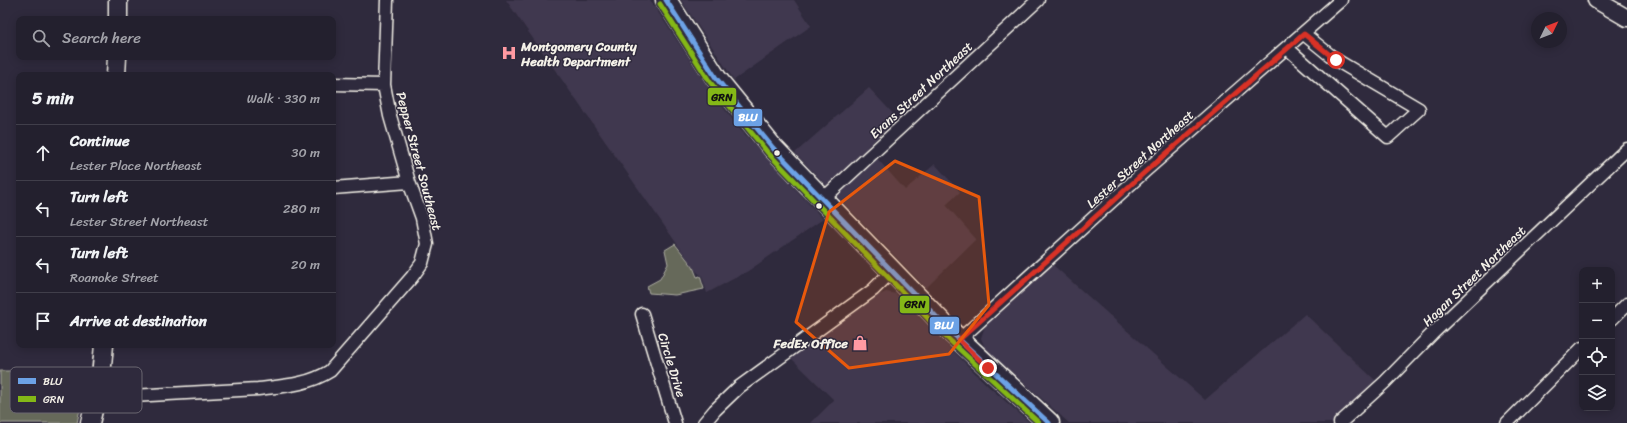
<!DOCTYPE html>
<meta charset="utf-8">
<style>
:root{--surface:#23202e;--page:#2f2d3a;--text:#f1f3f6;--muted:#a3a3aa;--line:#403e4a}
body{margin:0;font-family:Sriracha,sans-serif;background:var(--page);color:var(--text)}
.controls{position:absolute;right:12px;bottom:12px;display:grid;overflow:hidden;border-radius:8px;box-shadow:0 2px 10px #0003}
.controls button{width:36px;height:36px;display:grid;place-items:center;padding:0;border:0;border-bottom:1px solid var(--line);background:var(--surface);color:var(--text);font:20px sans-serif}
.compass{position:absolute;left:1531px;top:12px;width:36px;height:36px;border-radius:50%;background:var(--surface);box-shadow:0 2px 10px #0003;rotate:47deg}
.stop{position:absolute;width:12px;height:12px;margin:-9px;border:3px solid #d93025;border-radius:50%;background:#fff}
.stop.end{background:#d93025;border-color:#fff;box-shadow:0 1px 4px #0008}
.list{margin:0;padding:0;list-style:none}
h2{display:flex;justify-content:space-between;align-items:center;height:52px;margin:0;padding:0 16px;font-size:17px}
h2 small{font-size:13px;font-weight:400;color:var(--muted)}
.list li{display:grid;grid-template-columns:26px 1fr auto;gap:12px;align-items:center;box-sizing:border-box;height:56px;padding:0 16px;border-top:1px solid var(--line)}
.list b{display:block;font-size:15px;white-space:nowrap}
.list p{margin:0;font-size:13px;white-space:nowrap;color:var(--muted)}
.list em{font-size:13px;font-style:normal;color:var(--muted)}
.icon{flex:none;width:22px;height:22px;fill:none;stroke:currentColor;stroke-width:2;stroke-linecap:round;stroke-linejoin:round}
.map{position:relative;flex:none;width:1627px;height:423px;overflow:hidden}
.search{position:absolute;background:var(--surface);box-shadow:0 2px 10px #0003;left:16px;top:16px;width:320px;height:44px;display:flex;align-items:center;gap:10px;box-sizing:border-box;padding:0 14px;border-radius:8px;color:var(--muted);font-size:15px}
.panel{position:absolute;background:var(--surface);box-shadow:0 2px 10px #0003;left:16px;top:72px;width:320px;height:276px;border-radius:8px}
.map>svg:first-child{display:block}
.built{fill:#41394f}
.green{fill:#66695a;stroke:#adada1}
.lines{fill:none;stroke-linecap:round;stroke-linejoin:round}
.minor-casing{stroke:#f4f1e8;stroke-width:15}
.tertiary-casing{stroke:#f4f1e8;stroke-width:19}
.secondary-casing{stroke:#f4f1e8;stroke-width:21}
.primary-casing{stroke:#f4f1e8;stroke-width:23}
.minor{stroke:#2f2a3d;stroke-width:12}
.tertiary{stroke:#2f2a3d;stroke-width:16}
.secondary{stroke:#2f2a3d;stroke-width:18}
.primary{stroke:#2f2a3d;stroke-width:20}
.bus-1-casing{stroke:#2f2a3d;stroke-width:8}
.bus-2-casing{stroke:#2f2a3d;stroke-width:8}
.bus-1{stroke:#6ca2e6;stroke-width:5}
.bus-2{stroke:#84b817;stroke-width:5}
.route{stroke:#d93025;stroke-width:5}
.marked{fill:#e8590c;fill-opacity:0.2;stroke:#e8590c;stroke-width:3;stroke-linejoin:round}
.bus-dot{fill:#f4f1e8;stroke:#2f2a3d;stroke-width:1.5}
.labels{text-anchor:middle;dominant-baseline:central;stroke-width:3;stroke-linejoin:round;paint-order:stroke}
.poi-label{font-size:13px;font-weight:bold;fill:#f4f1e8;stroke:#2f2a3d;text-anchor:start}
.street-label{font-size:13px;fill:#f4f1e8;stroke:#2f2a3d}
.key{fill:#2f2a3d;stroke:#6a6670;stroke-width:1}
.key-label{font-size:11px;fill:#f4f1e8}
.line-badge{stroke:#2f2a3d;stroke-width:1.5}
.badge-label{font-size:11px;text-anchor:middle;font-weight:bold;fill:#fff}
.pale-badge-label{font-size:11px;text-anchor:middle;font-weight:bold;fill:#111}
</style>
<div class="map">
<svg width="1627" height="423" viewBox="0 0 1627 423">
<rect width="100%" height="100%" fill="#2f2a3d"/>
<filter id="ink" filterUnits="userSpaceOnUse"><feTurbulence type="fractalNoise" baseFrequency=".025" numOctaves="2"/><feDisplacementMap in="SourceGraphic" scale="8" xChannelSelector="R" yChannelSelector="G"/><feConvolveMatrix kernelMatrix="1 2 1 2 8 2 1 2 1" color-interpolation-filters="sRGB"/></filter>
<g filter="url(#ink)">
<!-- built -->
<path class="built" d="M506,0h144l61,92 29,37 83,90 -75,52 -41,22 -5,-17 -6,-5z
M681,0h113l17,26 -77,54z
M869,88l29,31 -31,28 38,43 30,-26 25,28 -14,13 30,34 -50,49 -131,-135z
M1053,265l152,135 100,-86 72,68 -44,41h-264l-84,-75 -4,-10 4,-12z
M886,292l10,2 91,91 43,38h-219l23,-23 -45,-44 76,-55z"/>
<!-- green -->
<path class="green" d="M675,244l18,23 4,10 3,-1 4,13 -29,6 -26,-2 -2,-7 13,-7 8,-15 -3,-14z
M0,371h88l-11,52h-77z"/>
<g class="lines">
<!-- minor casing -->
<g class="minor-casing">
<path id="minor" d="M1287,48l101,89 31,-28 -83,-49 -32,-26
M333,84l51,1
M333,188l76,-6
M822,200l216,-200
M642,314l33,109
M1612,319l15,-15
M959,340l186,-169 196,-171
M96,398l162,-9c25,-3 50,-4 72,-18l82,-94 10,-14 5,-19 -5,-26 -13,-36 -19,-66 -6,-31 3,-85
M704,423l11,-13 24,-23 134,-97 19,-19
M1340,423l45,-41 47,-48 195,-185
M1507,423l75,-75"/>
</g>
<!-- tertiary casing -->
<g class="tertiary-casing">
<path id="tertiary" d="M1596,0l31,18"/>
</g>
<!-- secondary casing -->
<g class="secondary-casing">
<path id="secondary" d="M118,19v-19
M116,75l1,-18
M90,423l11,-47 3,-31"/>
</g>
<!-- primary casing -->
<g class="primary-casing">
<path id="primary" d="M666,0l50,78 57,70 176,182 100,93"/>
</g>
<!-- minor -->
<use href="#minor" class="minor"/>
<!-- tertiary -->
<use href="#tertiary" class="tertiary"/>
<!-- secondary -->
<use href="#secondary" class="secondary"/>
<!-- primary -->
<use href="#primary" class="primary"/>
<!-- bus-1 casing -->
<g class="bus-1-casing">
<path id="bus-1" d="M666,0l50,78 57,70 176,182 100,93"/>
</g>
<!-- bus-2 casing -->
<g class="bus-2-casing">
<path id="bus-2" d="M660,4l50,78 58,71 176,182 95,88"/>
</g>
<!-- bus-1 -->
<use href="#bus-1" class="bus-1"/>
<!-- bus-2 -->
<use href="#bus-2" class="bus-2"/>
</g>
</g>
<g class="lines" filter="url(#ink)">
<!-- route -->
<path class="route" d="M988,368l-29,-28 186,-168 159,-138 32,26"/>
</g>
<!-- marked area -->
<path class="marked" d="M895,161l84,36 10,108 -40,49 -100,14 -53,-46 33,-110z"/>
<!-- icons -->
<defs>
<g id="hospital-bare" transform="scale(1.2)"><path d="M-5-5h3v3.5h4V-5h3V5h-3V1.5h-4V5h-3Z" fill="#ff9aa2" stroke="#2f2a3d" stroke-width="2.5" paint-order="stroke"/></g>
<g id="shop-bare" transform="scale(1.2)"><path d="M-5-2.5h2.3a2.7 3.5 0 0 1 5.4 0H5L5.5 6h-11ZM-1.5-2.5h3a1.5 2.3 0 0 0-3 0Z" fill="#ff9aa2" stroke="#2f2a3d" stroke-width="2.5" paint-order="stroke"/></g>
</defs>
<g fill-rule="evenodd">
<use href="#hospital-bare" x="509" y="53"/>
<use href="#shop-bare" x="860" y="343"/>
</g>
<!-- markers -->
<g class="bus-dot">
<circle cx="777" cy="153" r="3.5"/>
<circle cx="819" cy="206" r="3.5"/>
</g>
<g class="labels">
<!-- poi labels -->
<g class="poi-label">
<text x="521" y="46">Montgomery County<tspan x="521" dy="15">Health Department</tspan></text>
<text x="848" y="343" text-anchor="end">FedEx Office</text>
</g>
<!-- street labels -->
<g class="street-label">
<text transform="translate(921 90) rotate(-43)">Evans Street Northeast</text>
<text transform="translate(1140 159) rotate(-42)">Lester Street Northeast</text>
<text transform="translate(419 161) rotate(75)">Pepper Street Southeast</text>
<text transform="translate(1474 276) rotate(-44)">Hagan Street Northeast</text>
<text transform="translate(672 365) rotate(73)">Circle Drive</text>
</g>
</g>
<!-- legend -->
<rect x="10" y="367" width="132" height="46" rx="6" class="key"/>
<rect x="18" y="378" width="18" height="6" fill="#6ca2e6"/>
<rect x="18" y="396" width="18" height="6" fill="#84b817"/>
<g class="key-label">
<text x="43" y="385">BLU</text>
<text x="43" y="403">GRN</text>
</g>
<g class="line-badge">
<rect x="707" y="87" width="30" height="19" rx="4" fill="#84b817"/>
<rect x="733" y="108" width="30" height="19" rx="4" fill="#6ca2e6"/>
<rect x="899" y="295" width="31" height="19" rx="4" fill="#84b817"/>
<rect x="929" y="316" width="31" height="19" rx="4" fill="#6ca2e6"/>
</g>
<g class="badge-label">
<text x="748" y="121">BLU</text>
<text x="944" y="329">BLU</text>
</g>
<g class="pale-badge-label">
<text x="722" y="101">GRN</text>
<text x="915" y="308">GRN</text>
</g>
</svg>
<div class="controls">
<button>+</button>
<button>−</button>
<button><svg class="icon" aria-label="locate" viewBox="0 0 24 24"><circle cx="12" cy="12" r="6"/><path d="M12 2v4M12 18v4M2 12h4M18 12h4"/></svg></button>
<button><svg class="icon" aria-label="layers" viewBox="0 0 24 24"><path d="M12 4l9 5-9 5-9-5zM3 14l9 5 9-5"/></svg></button>
</div>
<svg class="compass" viewBox="-18 -18 36 36"><path d="M0-13l5 13h-10z" fill="#e53935"/><path d="M0 13l5-13h-10z" fill="#a3a3aa"/></svg>
<div class="stop" style="left:1336px;top:60px"></div>
<div class="stop end" style="left:988px;top:368px"></div>
<div class="search"><svg class="icon" aria-label="search" viewBox="0 0 24 24"><circle cx="10" cy="10" r="6"/><path d="M15 15l6 6"/></svg>Search here</div>
<section class="panel">
<h2>5 min<small>Walk · 330 m</small></h2>
<ul class="list">
<li><svg class="icon" aria-label="ahead" viewBox="0 0 24 24"><path d="M12 20V5M6 11l6-6 6 6"/></svg><div><b>Continue</b><p>Lester Place Northeast</p></div><em>30 m</em></li>
<li><svg class="icon" aria-label="left" viewBox="0 0 24 24"><path d="M17 20v-9H6M10 6l-5 5 5 5"/></svg><div><b>Turn left</b><p>Lester Street Northeast</p></div><em>280 m</em></li>
<li><svg class="icon" aria-label="left" viewBox="0 0 24 24"><path d="M17 20v-9H6M10 6l-5 5 5 5"/></svg><div><b>Turn left</b><p>Roanoke Street</p></div><em>20 m</em></li>
<li><svg class="icon" aria-label="arrive" viewBox="0 0 24 24"><path d="M6 21V4h12l-3 4 3 4H6"/></svg><div><b>Arrive at destination</b></div></li>
</ul>
</section>
</div>
